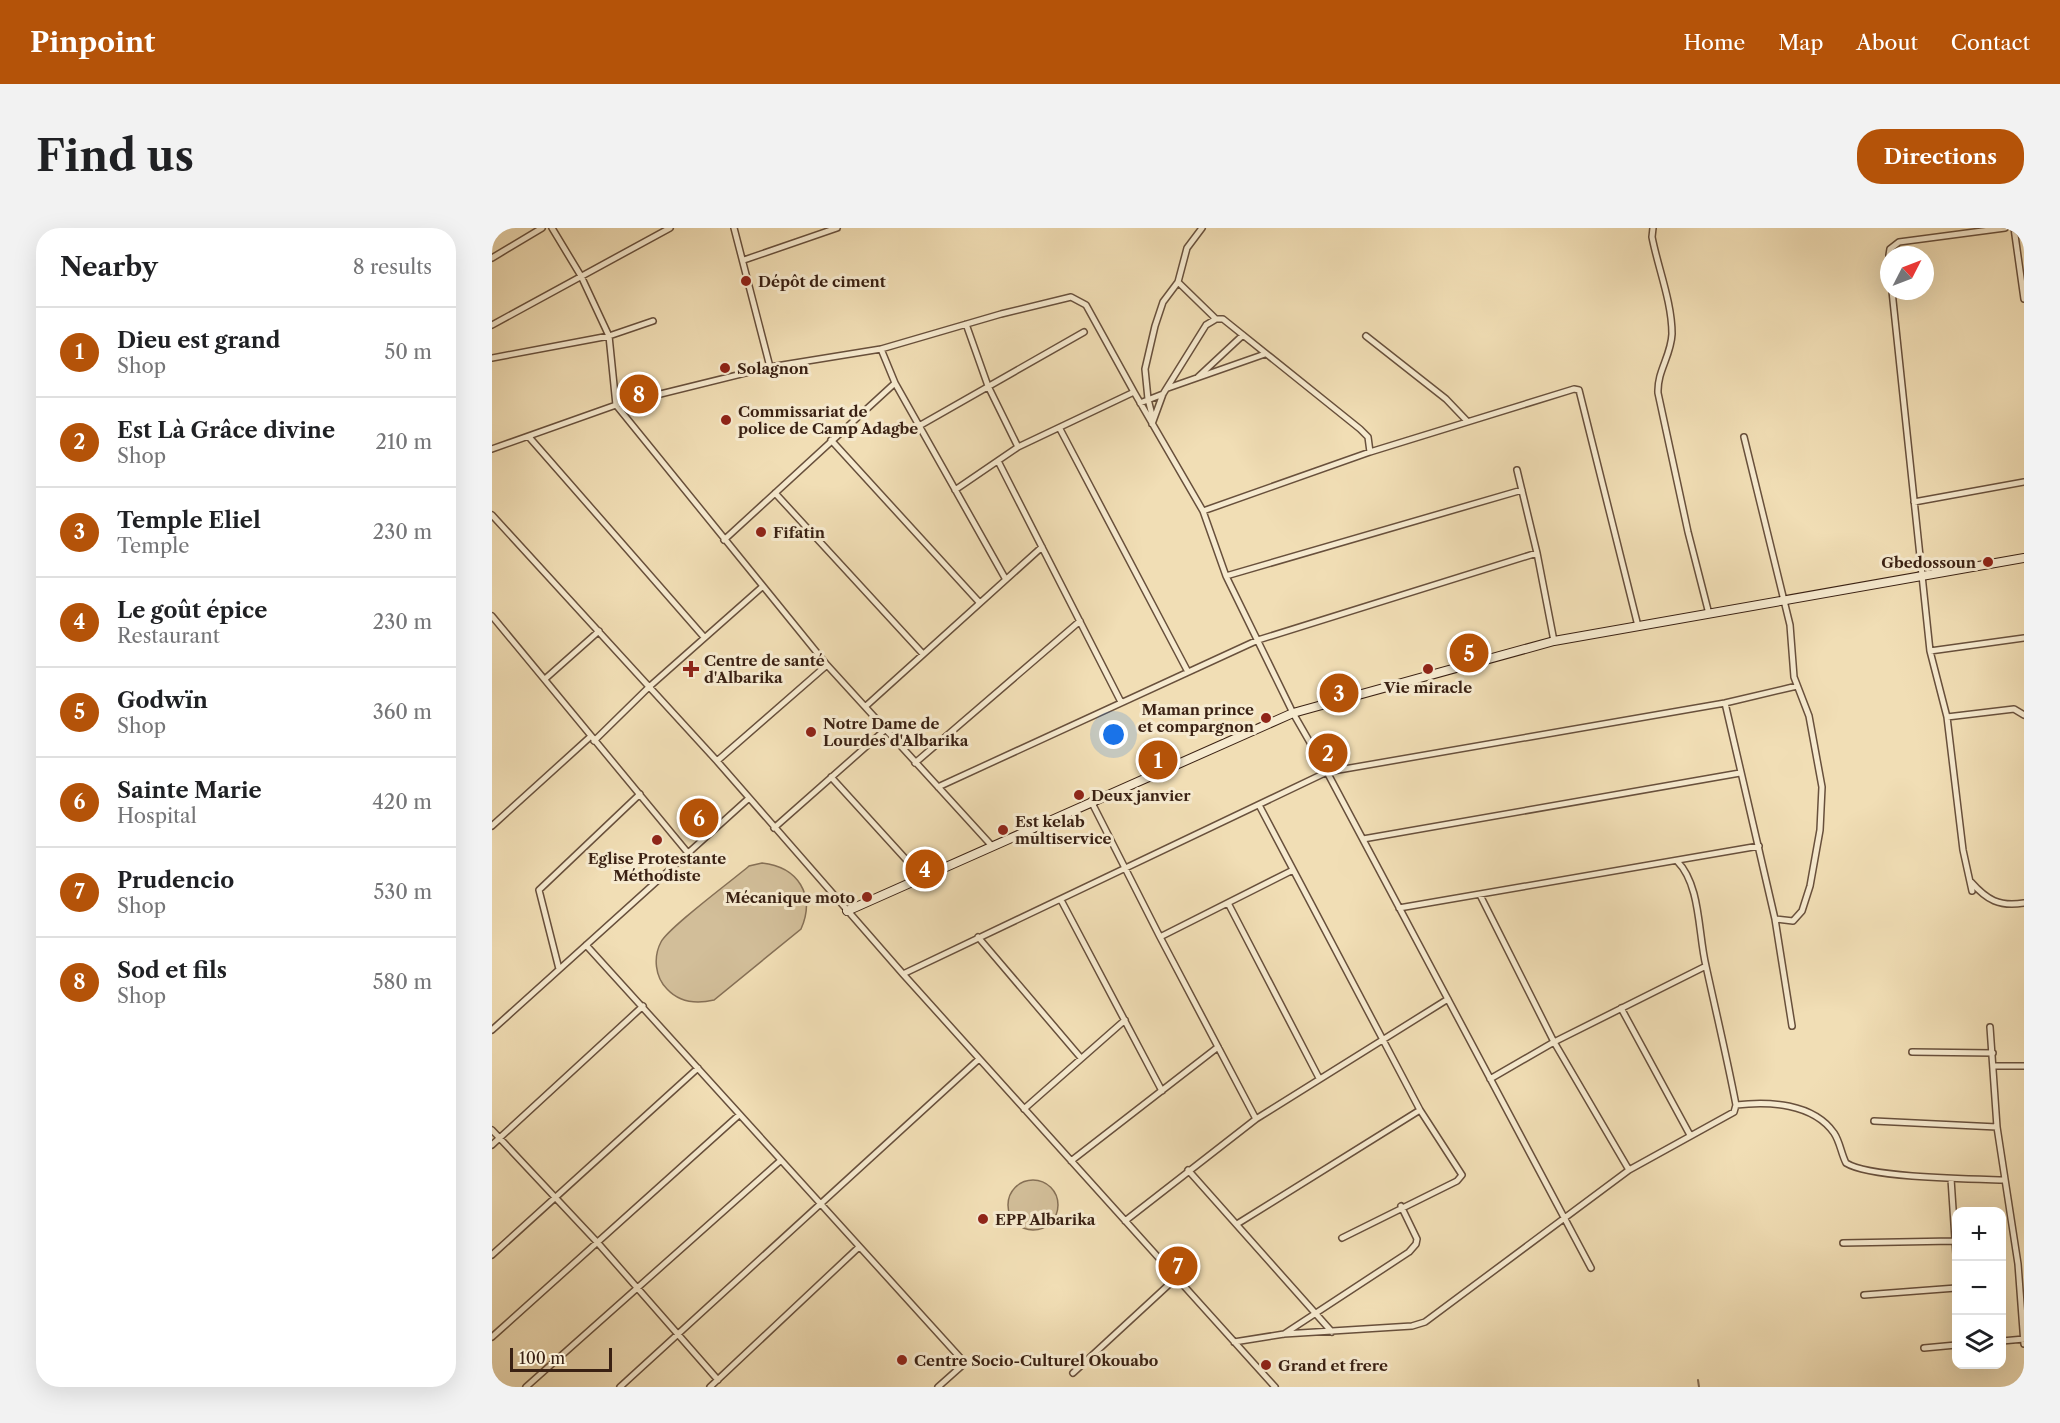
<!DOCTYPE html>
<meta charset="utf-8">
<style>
:root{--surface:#fff;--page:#f2f2f2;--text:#202124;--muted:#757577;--line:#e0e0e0;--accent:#b45309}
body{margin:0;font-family:"Libre Caslon Text",serif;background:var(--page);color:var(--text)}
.controls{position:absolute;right:18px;bottom:18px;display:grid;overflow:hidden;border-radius:12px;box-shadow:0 6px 24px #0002}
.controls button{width:54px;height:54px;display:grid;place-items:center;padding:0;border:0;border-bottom:2px solid var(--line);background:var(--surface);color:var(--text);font:30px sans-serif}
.compass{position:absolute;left:1388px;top:18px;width:54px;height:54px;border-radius:50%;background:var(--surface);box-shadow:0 6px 24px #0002;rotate:48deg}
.scale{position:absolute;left:18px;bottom:15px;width:102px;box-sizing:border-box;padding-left:6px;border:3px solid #3a2113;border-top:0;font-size:16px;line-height:21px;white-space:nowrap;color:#3a2113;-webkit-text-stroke:4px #f6eacf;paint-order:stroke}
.you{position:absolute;left:622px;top:507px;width:21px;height:21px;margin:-15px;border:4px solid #fff;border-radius:50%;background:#1a73e8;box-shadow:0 0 0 9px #1a73e833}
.badge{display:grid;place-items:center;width:39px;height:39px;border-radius:50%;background:var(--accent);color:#fff;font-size:20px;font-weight:700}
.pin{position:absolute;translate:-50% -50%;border:3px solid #fff;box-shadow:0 2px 6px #0006}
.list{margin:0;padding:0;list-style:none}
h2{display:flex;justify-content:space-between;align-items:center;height:78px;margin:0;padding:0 24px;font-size:26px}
h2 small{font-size:20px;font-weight:400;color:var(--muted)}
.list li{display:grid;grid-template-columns:39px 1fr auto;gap:18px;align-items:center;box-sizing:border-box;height:90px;padding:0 24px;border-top:2px solid var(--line)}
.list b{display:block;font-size:22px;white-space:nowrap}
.list p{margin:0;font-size:20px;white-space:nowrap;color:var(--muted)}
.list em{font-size:20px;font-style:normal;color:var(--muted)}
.icon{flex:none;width:33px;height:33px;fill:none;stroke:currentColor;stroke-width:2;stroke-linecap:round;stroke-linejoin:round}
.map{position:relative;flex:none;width:1532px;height:1159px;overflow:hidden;border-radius:24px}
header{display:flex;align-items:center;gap:36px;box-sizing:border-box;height:84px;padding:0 30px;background:var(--accent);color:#fff}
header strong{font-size:28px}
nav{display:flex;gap:33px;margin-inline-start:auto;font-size:21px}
.intro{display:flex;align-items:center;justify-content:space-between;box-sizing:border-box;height:144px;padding:0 36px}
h1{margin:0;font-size:42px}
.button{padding:15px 27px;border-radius:24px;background:var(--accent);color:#fff;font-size:21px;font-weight:700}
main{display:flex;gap:36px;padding:0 36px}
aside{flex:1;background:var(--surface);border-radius:24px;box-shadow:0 6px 24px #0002}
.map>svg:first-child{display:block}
.green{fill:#d2be99;stroke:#867056;stroke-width:1.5}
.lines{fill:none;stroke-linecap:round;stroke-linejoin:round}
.stream{stroke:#836c53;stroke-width:2}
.street-casing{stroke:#68503c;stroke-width:8}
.secondary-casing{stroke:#3a2113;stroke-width:10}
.street{stroke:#f6eacf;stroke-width:5}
.secondary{stroke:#f6eacf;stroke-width:8}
.poi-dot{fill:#8f2418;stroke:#f6eacf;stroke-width:2}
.labels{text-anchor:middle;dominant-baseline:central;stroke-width:6;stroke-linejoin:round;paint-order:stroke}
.poi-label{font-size:15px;font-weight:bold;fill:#3a2113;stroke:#f6eacf;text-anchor:start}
</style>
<header>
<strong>Pinpoint</strong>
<nav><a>Home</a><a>Map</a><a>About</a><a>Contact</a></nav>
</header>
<div class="intro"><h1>Find us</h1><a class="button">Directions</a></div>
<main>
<aside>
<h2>Nearby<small>8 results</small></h2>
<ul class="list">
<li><span class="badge">1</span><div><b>Dieu est grand</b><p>Shop</p></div><em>50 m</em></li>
<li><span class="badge">2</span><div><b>Est Là Grâce divine</b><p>Shop</p></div><em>210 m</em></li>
<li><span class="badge">3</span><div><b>Temple Eliel</b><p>Temple</p></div><em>230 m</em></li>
<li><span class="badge">4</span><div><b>Le goût épice</b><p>Restaurant</p></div><em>230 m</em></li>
<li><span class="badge">5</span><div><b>Godwïn</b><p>Shop</p></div><em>360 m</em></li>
<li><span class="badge">6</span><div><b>Sainte Marie</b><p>Hospital</p></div><em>420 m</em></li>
<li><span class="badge">7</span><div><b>Prudencio</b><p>Shop</p></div><em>530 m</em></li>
<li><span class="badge">8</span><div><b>Sod et fils</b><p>Shop</p></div><em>580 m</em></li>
</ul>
</aside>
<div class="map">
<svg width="1532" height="1159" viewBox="0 0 1532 1159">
<rect width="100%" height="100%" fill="#f1deb5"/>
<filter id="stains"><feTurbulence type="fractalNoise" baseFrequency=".00333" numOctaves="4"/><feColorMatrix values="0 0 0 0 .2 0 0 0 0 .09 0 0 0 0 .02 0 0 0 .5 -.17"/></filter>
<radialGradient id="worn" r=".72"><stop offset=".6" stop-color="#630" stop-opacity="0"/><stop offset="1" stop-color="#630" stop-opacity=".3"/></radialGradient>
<!-- green -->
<path class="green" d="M270,635c36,4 54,32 39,66l-87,71c-17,4 -34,3 -47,-11 -12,-12 -14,-32 -6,-47 8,-15 72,-62 88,-76z
M516 977a25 25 0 1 1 50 0a25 25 0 1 1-50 0Z"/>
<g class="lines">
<!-- stream -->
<path class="stream" d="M1206,1152l1,7"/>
<!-- street casing -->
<g class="street-casing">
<path id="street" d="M60,0l29,48 28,60 7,69 211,260 165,181
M1161,0l-1,9c6,31 20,65 20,97 -1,22 -15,37 -14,59l30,139 21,82
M1522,0l10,71
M1397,27l1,-6 9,-7 106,-14
M0,30l50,-30
M252,32l93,-32
M686,54l38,37
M1400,63l38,360 17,66 16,133 9,41
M474,96l22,62 30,61
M0,97l178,-97
M874,108l80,63 21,22
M389,121l120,-35 70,-17 15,8 48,87
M0,130l117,-22 44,-15
M278,139l111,-18 14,34
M706,149l45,-42
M676,160l97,-34
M648,175l23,-9
M661,191l-5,-20 -3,-30 10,-43 8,-24 15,-20 9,-34 15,-20
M660,196l11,-30 43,-69 10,-6h7l137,110 8,8 2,15
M427,198l165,-94
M568,201l128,243
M37,209l175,200
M1252,209l46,188 4,52 15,39 13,71 -2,43 -10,56 -8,25 -9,10 -18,-2
M339,212l148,162
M0,221l124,-44 154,-38 -36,-139
M506,233l123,241
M1025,242l20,83 17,88
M463,262l63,-43 116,-55 69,119 23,65 67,137 34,59 264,496
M283,265l148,161
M1422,274l110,-20
M711,283l167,-59 204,-63 5,1 59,236
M0,287l225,246 186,213 372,413
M232,312l171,-157 110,195
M734,348l296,-86
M0,388l196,237
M1438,423l94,-13
M53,451l54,-48
M1233,475l50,216 17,107
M374,478l176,-159
M1455,489l67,-8 10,6
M102,513l55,-54 113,-100
M225,533l110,-96
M423,535l165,-142
M339,549l91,100
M446,559l320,-147 279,-87
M599,573l69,136
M767,577l161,305 42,65 -5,6 -115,57
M0,598l98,-89
M282,600l112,-99
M871,611l377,-66
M1479,654c16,18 28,25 53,21
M988,667l74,147 75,128
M569,672l101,191
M736,675l91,175
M907,680l360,-62
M486,709l103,121
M94,717l379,418 -27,24
M67,741l-20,-79 101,-96
M411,746l424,-202 398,-69 72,-17
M1129,780l69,127
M1498,799l7,100 21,137 6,80
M0,802l256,-231
M1420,824l81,1
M1501,838h31
M998,851l64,-37 152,-76
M1244,877c32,-4 77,-2 98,28 6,9 7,20 12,30 24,15 125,16 158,17
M532,881l101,-89
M764,891l-96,-182 133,-67
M1382,893l123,6
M0,902l105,112 121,138
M0,917l151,-139
M579,933l147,-114
M696,942l144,162
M1459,951l5,75
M633,993l131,-102 192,-120
M745,996l183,-114
M1351,1015l111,-2
M0,1027l206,-187
M1372,1067l92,-7
M792,1106l125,-82 7,-8 1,-5 -16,-33
M0,1109l247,-222
M1510,1113l22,-2
M742,1114l50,-8 128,-8 13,-4 204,-152 105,-58 2,-7c-9,-47 -20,-93 -30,-139 -8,-32 -5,-81 -29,-105
M1432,1120l32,-3
M581,1145l103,-95
M34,1159l254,-226
M128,1159l359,-328
M218,1159l149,-140
M1531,1159l1,-1"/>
</g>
<!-- secondary casing -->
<g class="secondary-casing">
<path id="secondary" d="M355,683l446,-198 261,-72 470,-83"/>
</g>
<!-- street -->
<use href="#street" class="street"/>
<!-- secondary -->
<use href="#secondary" class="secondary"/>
</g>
<!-- markers -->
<g class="poi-dot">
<circle cx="254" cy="53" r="6"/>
<circle cx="233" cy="140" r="6"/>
<circle cx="234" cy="192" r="6"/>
<circle cx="269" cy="304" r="6"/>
<circle cx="1496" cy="334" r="6"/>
<path d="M196 432h6v6h6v6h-6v6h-6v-6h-6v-6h6z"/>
<circle cx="936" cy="441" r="6"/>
<circle cx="774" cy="490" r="6"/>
<circle cx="319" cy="504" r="6"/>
<circle cx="587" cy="567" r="6"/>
<circle cx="511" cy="602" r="6"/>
<circle cx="165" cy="612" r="6"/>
<circle cx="375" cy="669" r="6"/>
<circle cx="491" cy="991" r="6"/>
<circle cx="410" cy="1132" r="6"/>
<circle cx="774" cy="1137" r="6"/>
</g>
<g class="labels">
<!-- poi labels -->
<g class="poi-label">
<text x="266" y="53">Dépôt de ciment</text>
<text x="245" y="140">Solagnon</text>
<text x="246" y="183">Commissariat de<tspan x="246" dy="17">police de Camp Adagbe</tspan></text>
<text x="281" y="304">Fifatin</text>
<text x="1484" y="334" text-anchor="end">Gbedossoun</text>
<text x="212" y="432">Centre de santé<tspan x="212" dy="17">d'Albarika</tspan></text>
<text x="936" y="459" text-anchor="middle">Vie miracle</text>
<text x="762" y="481" text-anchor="end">Maman prince<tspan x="762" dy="17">et compargnon</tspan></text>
<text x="331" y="495">Notre Dame de<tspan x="331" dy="17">Lourdes d'Albarika</tspan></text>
<text x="599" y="567">Deux janvier</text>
<text x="523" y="593">Est kelab<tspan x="523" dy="17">multiservice</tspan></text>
<text x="165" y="630" text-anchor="middle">Eglise Protestante<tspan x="165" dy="17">Méthodiste</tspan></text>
<text x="363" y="669" text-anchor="end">Mécanique moto</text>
<text x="503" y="991">EPP Albarika</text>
<text x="422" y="1132">Centre Socio-Culturel Okouabo</text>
<text x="786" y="1137">Grand et frere</text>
</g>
</g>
<rect width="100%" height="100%" filter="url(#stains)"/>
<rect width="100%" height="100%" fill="url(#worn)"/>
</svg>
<div class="controls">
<button>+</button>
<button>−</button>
<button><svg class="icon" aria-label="layers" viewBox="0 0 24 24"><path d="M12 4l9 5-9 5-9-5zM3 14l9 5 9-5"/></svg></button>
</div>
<svg class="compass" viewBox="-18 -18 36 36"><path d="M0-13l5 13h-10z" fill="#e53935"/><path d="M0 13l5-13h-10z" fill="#757577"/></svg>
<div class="scale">100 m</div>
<div class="you"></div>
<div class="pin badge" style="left:666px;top:532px">1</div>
<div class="pin badge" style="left:836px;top:525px">2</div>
<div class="pin badge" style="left:847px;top:465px">3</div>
<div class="pin badge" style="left:433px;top:641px">4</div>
<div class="pin badge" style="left:977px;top:425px">5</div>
<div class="pin badge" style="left:207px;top:590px">6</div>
<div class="pin badge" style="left:686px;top:1038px">7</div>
<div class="pin badge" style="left:147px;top:166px">8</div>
</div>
</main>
